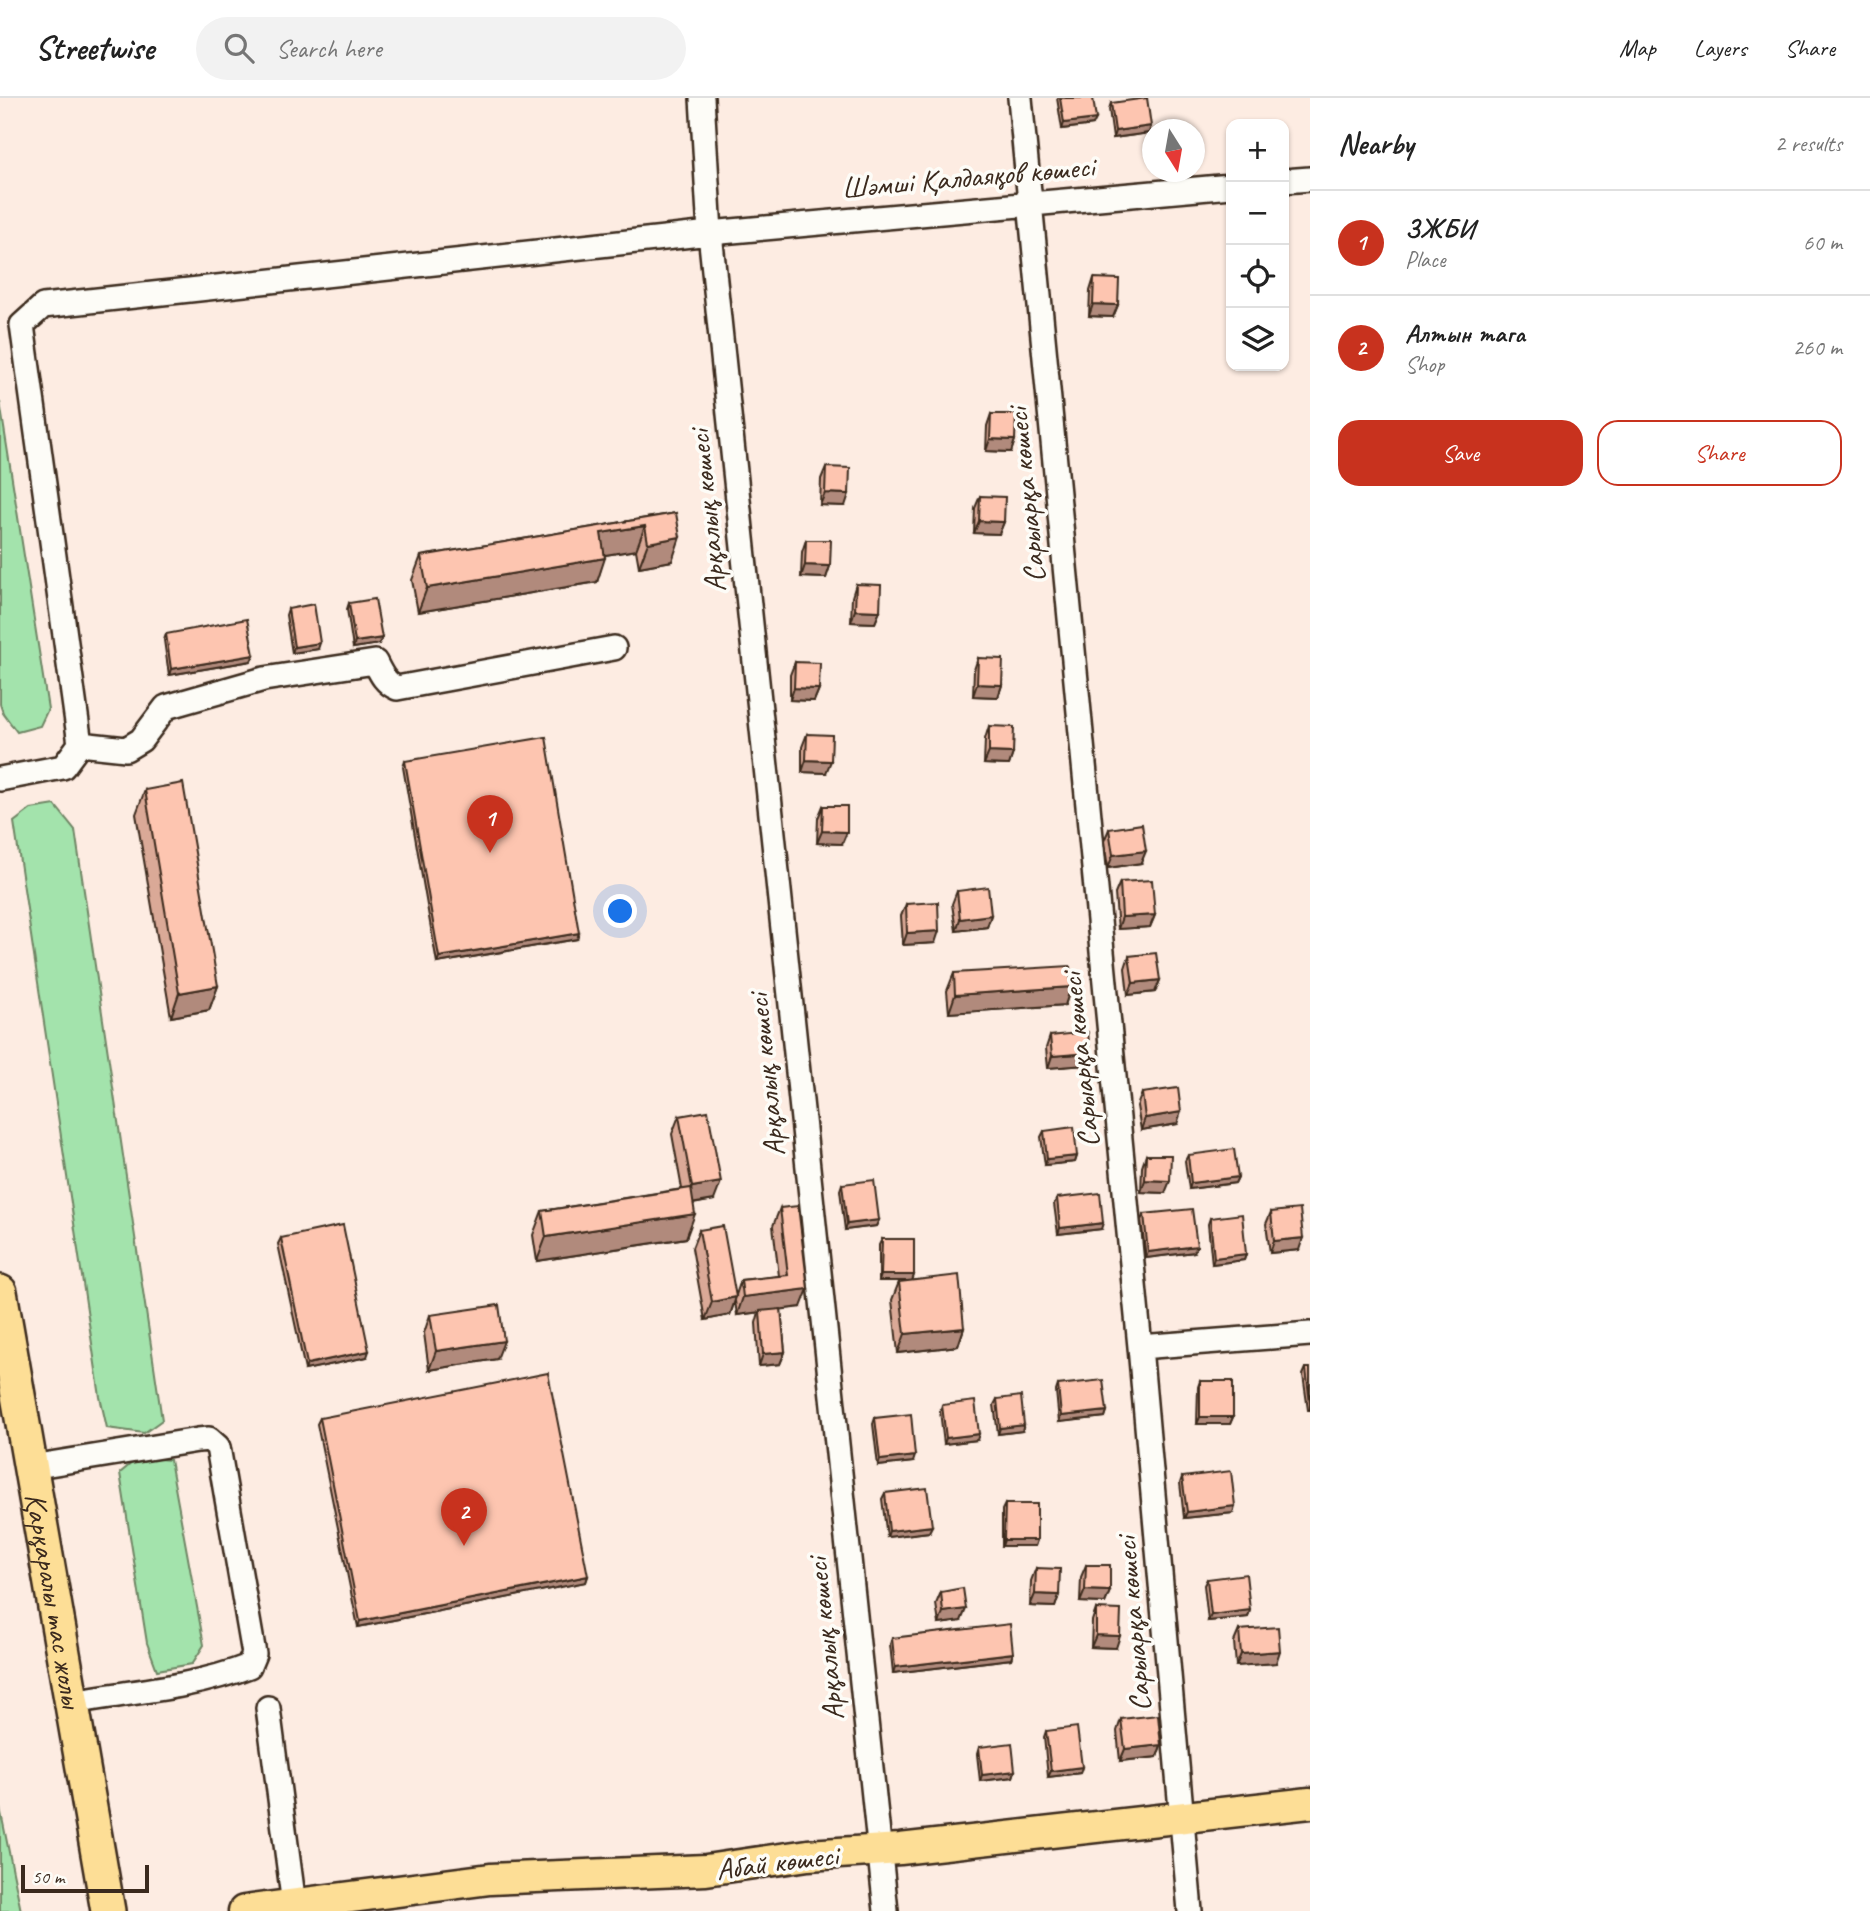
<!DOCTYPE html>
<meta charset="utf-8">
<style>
:root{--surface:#fff;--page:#f2f2f2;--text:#222;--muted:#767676;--line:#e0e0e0;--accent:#c8321e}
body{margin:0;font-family:Caveat,sans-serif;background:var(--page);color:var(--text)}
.controls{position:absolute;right:21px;top:21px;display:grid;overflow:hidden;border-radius:14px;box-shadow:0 2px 5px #0004}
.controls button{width:63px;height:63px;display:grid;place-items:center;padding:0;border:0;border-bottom:2px solid var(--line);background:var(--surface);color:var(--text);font:35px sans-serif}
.compass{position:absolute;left:1142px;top:21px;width:63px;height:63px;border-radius:50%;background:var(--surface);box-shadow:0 2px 5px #0004;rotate:169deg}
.scale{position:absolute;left:21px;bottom:18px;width:128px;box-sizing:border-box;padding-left:7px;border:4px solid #3b2a1e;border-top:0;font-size:19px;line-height:24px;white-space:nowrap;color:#3b2a1e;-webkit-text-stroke:5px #fdfcf7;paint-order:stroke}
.you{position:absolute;left:621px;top:814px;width:24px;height:24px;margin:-18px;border:5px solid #fff;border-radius:50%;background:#1a73e8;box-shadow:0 0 0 10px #1a73e833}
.badge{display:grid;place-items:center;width:46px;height:46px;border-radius:50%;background:var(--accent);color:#fff;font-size:23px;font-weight:700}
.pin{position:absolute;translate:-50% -58px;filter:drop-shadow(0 2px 4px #0008)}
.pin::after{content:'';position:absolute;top:37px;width:24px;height:21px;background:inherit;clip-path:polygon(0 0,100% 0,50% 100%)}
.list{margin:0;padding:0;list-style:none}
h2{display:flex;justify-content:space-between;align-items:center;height:91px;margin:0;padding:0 28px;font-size:30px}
h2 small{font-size:23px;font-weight:400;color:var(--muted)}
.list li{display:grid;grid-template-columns:46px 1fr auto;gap:21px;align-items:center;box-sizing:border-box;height:105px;padding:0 28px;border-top:2px solid var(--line)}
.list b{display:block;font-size:26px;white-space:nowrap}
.list p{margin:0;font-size:23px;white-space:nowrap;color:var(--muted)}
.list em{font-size:23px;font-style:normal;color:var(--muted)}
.actions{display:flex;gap:14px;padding:21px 28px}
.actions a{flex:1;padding:16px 0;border:2px solid var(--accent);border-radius:21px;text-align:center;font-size:24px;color:var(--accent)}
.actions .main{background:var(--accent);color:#fff}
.icon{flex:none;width:38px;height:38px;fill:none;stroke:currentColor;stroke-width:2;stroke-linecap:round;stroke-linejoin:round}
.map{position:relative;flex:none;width:1310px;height:1813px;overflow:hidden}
header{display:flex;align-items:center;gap:42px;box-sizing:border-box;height:98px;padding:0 35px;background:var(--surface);border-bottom:2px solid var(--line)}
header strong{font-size:33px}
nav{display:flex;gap:38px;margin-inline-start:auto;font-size:24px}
.search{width:490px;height:63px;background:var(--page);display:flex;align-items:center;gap:18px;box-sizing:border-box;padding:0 24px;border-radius:38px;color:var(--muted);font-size:26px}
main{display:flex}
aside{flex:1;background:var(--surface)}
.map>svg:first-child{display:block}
.green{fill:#a3e3ac;stroke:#6f8665;stroke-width:2}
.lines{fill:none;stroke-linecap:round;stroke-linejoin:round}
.minor-casing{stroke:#3b2a1e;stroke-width:28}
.major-casing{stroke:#3b2a1e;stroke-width:35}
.highway-casing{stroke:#3b2a1e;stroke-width:38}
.minor{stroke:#fdfcf7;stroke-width:23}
.major{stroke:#fdde96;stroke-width:30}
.highway{stroke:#fdde96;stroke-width:33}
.wall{fill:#daa997;stroke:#3b2a1e;stroke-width:2}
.shaded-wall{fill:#b18a7b;stroke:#3b2a1e;stroke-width:2}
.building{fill:#fdc5b0;stroke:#3b2a1e;stroke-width:2}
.labels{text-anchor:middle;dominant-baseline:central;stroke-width:7;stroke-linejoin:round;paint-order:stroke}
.street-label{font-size:30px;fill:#3b2a1e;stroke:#fdfcf7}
</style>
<header>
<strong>Streetwise</strong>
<div class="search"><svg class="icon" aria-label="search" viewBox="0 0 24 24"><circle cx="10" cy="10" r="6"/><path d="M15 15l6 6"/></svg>Search here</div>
<nav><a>Map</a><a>Layers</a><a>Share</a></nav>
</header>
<main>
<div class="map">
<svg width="1310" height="1813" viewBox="0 0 1310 1813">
<rect width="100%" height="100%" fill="#fdece2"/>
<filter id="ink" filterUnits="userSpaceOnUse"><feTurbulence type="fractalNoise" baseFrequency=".0143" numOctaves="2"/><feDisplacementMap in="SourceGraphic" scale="14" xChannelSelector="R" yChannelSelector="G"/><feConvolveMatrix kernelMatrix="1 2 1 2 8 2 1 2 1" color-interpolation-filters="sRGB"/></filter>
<g filter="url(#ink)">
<!-- green -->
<path class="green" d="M0,304l48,307 -8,17 -23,6 -14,-19 -3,-9z
M55,707l20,25 87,590 -18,13 -37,-5 -7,-31 -86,-575 17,-13z
M139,1359l31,3 34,185 -12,19 -35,6 -10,-27 -27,-170z
M0,1710l21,103h-21z"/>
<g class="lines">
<!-- minor casing -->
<g class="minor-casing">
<path id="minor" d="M702,0l8,135 176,1678
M1020,0l120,1249 50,564
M1284,83l26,-2
M80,646l46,5 15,-9 25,-33 98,-28 111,-17c6,12 10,21 22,26l217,-40
M0,681l63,-12 17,-23 -58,-419 21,-19 667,-73 521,-47
M1140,1249l170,-13
M31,1369l167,-27 11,-1 9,8 36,207 -5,12c-56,22 -119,26 -178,36
M268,1610l26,197"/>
</g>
<!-- major casing -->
<g class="major-casing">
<path id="major" d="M244,1813l246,-32 216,-9 102,-15 92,-6 410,-46"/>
</g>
<!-- highway casing -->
<g class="highway-casing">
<g id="highway">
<path id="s1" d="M0,1194l108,619"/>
</g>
</g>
<!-- minor -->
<use href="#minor" class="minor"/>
<!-- major -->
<use href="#major" class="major"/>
<!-- highway -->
<use href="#highway" class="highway"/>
</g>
<!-- wall -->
<path class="wall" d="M1057,0h36v27l-31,4z
M1111,5l38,30 -36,5 -4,-29z
M1094,180l24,27 -5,12 -24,-1 1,-25z
M991,316l24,26 -4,12 -25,-1 1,-25z
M826,369l19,39 -25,-1 1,-26z
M980,398l24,26 -5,12 -25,-1 1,-25z
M676,415l-4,48 -33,6 -3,-17 -31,5 -8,27 -179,30 -6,-32 9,-24z
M806,442l24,26 -4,12 -25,-1 1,-25z
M856,486l24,27 -5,12 -24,-1 1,-25z
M349,505l30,41 -26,4 -6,-39z
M288,511l30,40 -26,4 -6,-38z
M166,536l85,27 -82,14 -5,-35z
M978,560l24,27 -4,12 -25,-1 1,-26z
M795,564l24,27 -5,12 -24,-1v-25z
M989,628l24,27 -4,12 -25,-1 1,-25z
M807,636l19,39 -24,-1v-25z
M405,663l174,172 -2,6 -140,24 -34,-196z
M145,692l73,196 -9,24 -38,7 -35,-203z
M823,708l19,38 -25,-1 1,-25z
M1109,731l32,34 -33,5 -4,-27z
M1120,784l35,33 -5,12 -32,2 -3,-35z
M957,793l34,24 -4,12 -31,4 -4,-27z
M906,806l29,39 -32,2 -2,-29z
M1129,858l31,24 -5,12 -27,3 -3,-27z
M954,875l117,14 -6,18 -116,8 -2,-22z
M1050,938l36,29 -38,3 -2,-20z
M1142,995l35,31 -36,6 -4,-24z
M679,1018l35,84 -21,4 -7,34 -149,23 -4,-26 9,-24 140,-22 -10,-55z
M1044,1033l33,25 -2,6 -30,3 -4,-28z
M1146,1057l19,38 -24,-1 1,-25z
M1188,1057l50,22 -3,6 -46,6 -4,-28z
M842,1086l37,36 -3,6 -31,4 -5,-40z
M1057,1100l44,31 -43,5 -4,-30z
M780,1110l21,99 -20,2 4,43 -5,12 -21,2 -3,-43 3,-11 -22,3 -2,-14 -5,14 -25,5 -13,-72 7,-18 37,65 5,-15 38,-4 -6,-50z
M1271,1114l28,38 -29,3 -4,-29z
M1144,1116l50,38 -48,6 -5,-38z
M1210,1120l36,36 -2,6 -32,4 -4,-40z
M281,1140l86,119 -62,13 -27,-126z
M882,1141l32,36 -2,5 52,48 -6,18 -60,7 -6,-53 7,-18 3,-1h-23v-36z
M430,1217l67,44 -68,11 -5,-37z
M1306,1270h4v42h-2l-5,-35z
M1200,1283l33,36 -3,7h-33l1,-37z
M1058,1287l49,26 -2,6 -46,5 -3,-31z
M997,1301l25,32 -24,3 -4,-29z
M942,1307l35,35 -33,4 -4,-33z
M320,1320l268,158 -2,6 -228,45 -41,-203z
M875,1320l38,44 -35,4 -5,-42z
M1182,1379l51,36 -49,5 -4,-35z
M885,1395l44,39 -42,5 -5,-38z
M1005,1406l32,36 -2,6h-33v-36z
M1086,1467l24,26 -5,12 -25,-1 1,-25z
M1036,1470l23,27 -4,12 -25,-1 1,-25z
M1207,1481l43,31 -2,7 -40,4 -4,-36z
M941,1494l20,29 -22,3 -3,-20z
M1096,1511l20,39 -25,-1 1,-26z
M1239,1532l37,33 -40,3 -2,-24z
M892,1540l121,15 -2,6 -118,14 -3,-29z
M1121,1621l40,26 -4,12 -37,4 -3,-30z
M1046,1633l36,36 -2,6 -32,4 -4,-40z
M979,1649l36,24 -2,6 -33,4 -3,-27z"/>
<!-- shaded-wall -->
<path class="shaded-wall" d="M1096,21l-3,6 -31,4 2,-6z
M1151,28l-2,7 -36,5 2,-7z
M1093,206l25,1 -5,12 -24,-1z
M990,341l25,1 -4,12 -25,-1z
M825,395l24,1 -4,12 -25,-1z
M979,423l25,1 -5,12 -25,-1z
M645,428l-9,24 -43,7 8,-24z
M680,439l-8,24 -33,6 9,-24z
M605,460l-8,24 -179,30 9,-24z
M805,467l25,1 -4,12 -25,-1z
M855,512l25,1 -5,12 -24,-1z
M382,540l-3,6 -26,4 2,-6z
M320,545l-2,6 -26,4 2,-6z
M254,557l-3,6 -82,14 2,-6z
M977,586l25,1 -4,12 -25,-1z
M794,590l25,1 -5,12 -24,-1z
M989,654l24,1 -4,12 -25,-1z
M806,662l25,1 -5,12 -24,-1z
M822,733l25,1 -5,12 -25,-1z
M1146,753l-5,12 -33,5 5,-13z
M991,817l-4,12 -31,4 4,-12z
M1155,817l-5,12 -32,2 4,-12z
M939,833l-4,12 -32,2 4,-12z
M579,835l-2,6 -140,24 2,-6z
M1160,882l-5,12 -27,3 5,-12z
M218,888l-9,24 -38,7 8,-24z
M1071,889l-6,18 -116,8 6,-18z
M1090,955l-4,12 -38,3 4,-12z
M1181,1014l-4,12 -36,6 4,-12z
M1077,1058l-2,6 -30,3 2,-6z
M1238,1079l-3,6 -46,6 2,-6z
M1145,1082l25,1 -5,12 -24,-1z
M721,1084l-7,18 -29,5 7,-18z
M695,1116l-9,24 -149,23 9,-24z
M879,1122l-3,6 -31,4 2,-6z
M1103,1125l-2,6 -43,5 2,-6z
M1303,1140l-4,12 -29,3 4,-12z
M1197,1148l-3,6 -48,6 2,-6z
M1246,1156l-2,6 -32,4 2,-6z
M881,1177h33l-2,6h-33z
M808,1191l-7,18 -64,8 6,-18z
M736,1199l-6,18 -25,5 7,-18z
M964,1230l-6,18 -60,7 7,-19z
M504,1243l-7,18 -68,11 7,-19z
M369,1253l-2,6 -62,13 2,-6z
M785,1254l-5,12 -21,2 4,-12z
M1107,1313l-2,6 -46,5 2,-6z
M1200,1319h33l-3,7h-33z
M1024,1327l-2,6 -24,3 2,-6z
M979,1336l-2,6 -33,4 2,-6z
M915,1358l-2,6 -35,4 2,-6z
M1235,1408l-2,7 -49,5 3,-6z
M932,1428l-3,6 -42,5 2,-6z
M1004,1442h33l-2,6h-33z
M588,1478l-2,6 -228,45 2,-6z
M1085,1492l25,1 -5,12 -25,-1z
M1035,1496l24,1 -4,12 -25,-1z
M966,1511l-5,12 -22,3 4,-12z
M1250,1512l-2,7 -40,4 3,-6z
M1096,1537l24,1 -4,12 -25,-1z
M1280,1553l-4,12 -40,3 5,-12z
M1013,1555l-2,6 -118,14 2,-6z
M1161,1647l-4,12 -37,4 5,-12z
M1082,1669l-2,6 -32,4 3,-6z
M1015,1673l-2,6 -33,4 2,-6z"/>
<!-- building -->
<path class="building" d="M1060,0h33l3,21 -32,4z
M1147,0l4,28 -36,5 -4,-28z
M1094,180l25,1 -1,26 -25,-1z
M991,316h25l-1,26 -25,-1z
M826,369l24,1 -1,26 -24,-1z
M980,398l25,1 -1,25 -25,-1z
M676,415l4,24 -32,6 -3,-17 -44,7 4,25 -178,30 -6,-32z
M806,442h25l-1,26 -25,-1z
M856,486l25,1 -1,26 -25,-1z
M375,501l7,39 -27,4 -6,-39z
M314,506l6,39 -26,4 -6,-38z
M247,521l7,36 -83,14 -5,-35z
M978,560l25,1 -1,26 -25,-1z
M795,564l25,1 -1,26 -25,-1z
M989,628l25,1 -1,26 -24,-1z
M807,636l25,1 -1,26 -25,-1z
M546,639l33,196 -140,24 -34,-196z
M183,685l35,203 -39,7 -34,-203z
M823,708h24v26l-25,-1z
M1142,726l4,27 -33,4 -4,-26z
M1152,782l3,35 -33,2 -2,-35z
M988,789l3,28 -31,4 -3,-28z
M938,804l1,29 -32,2 -1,-29z
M1156,855l4,27 -27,3 -4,-27z
M1070,868l1,21 -116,8 -1,-22z
M1088,934l2,21 -38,3 -2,-20z
M1178,990l3,24 -36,6 -3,-25z
M708,1013l13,71 -29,5 -13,-71z
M1074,1029l3,29 -30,3 -3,-28z
M1234,1051l4,28 -47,6 -3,-28z
M1146,1057h25l-1,26 -25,-1z
M874,1082l5,40 -32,4 -5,-40z
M691,1090l4,26 -149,23 -4,-26z
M1100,1095l3,30 -43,5 -3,-30z
M798,1108l10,83 -65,8 -2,-17 47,-5 -8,-67z
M1192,1111l5,37 -49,6 -4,-38z
M1300,1111l3,29 -29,3 -3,-29z
M1242,1116l4,40 -32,4 -4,-40z
M343,1127l26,126 -62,13 -26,-126z
M723,1128l13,71 -24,5 -13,-72z
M882,1141h32v36h-33z
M959,1177l5,53 -59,6 -6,-52z
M499,1207l5,36 -68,10 -6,-36z
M781,1211l4,43 -22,2 -3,-43z
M1306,1270h4v36z
M548,1275l40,203 -228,45 -40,-203z
M1103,1282l4,31 -46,5 -3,-31z
M1200,1283h33v36h-33z
M1021,1298l3,29 -24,3 -3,-29z
M975,1303l4,33 -33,4 -4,-33z
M911,1316l4,42 -35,4 -5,-42z
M1231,1373l4,35 -48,6 -5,-35z
M927,1390l5,38 -43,5 -4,-38z
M1005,1406h32v36h-33z
M1086,1467h24v26l-25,-1z
M1036,1470l24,1 -1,26 -24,-1z
M1246,1476l4,36 -39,5 -4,-36z
M963,1490l3,21 -23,3 -2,-20z
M1096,1511l25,1 -1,26 -24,-1z
M1010,1526l3,29 -118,14 -3,-29z
M1278,1529l2,24 -39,3 -2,-24z
M1158,1617l3,30 -36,4 -4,-30z
M1077,1629l5,40 -31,4 -5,-40z
M1012,1645l3,28 -33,4 -3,-28z"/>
</g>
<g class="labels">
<!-- street labels -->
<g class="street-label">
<text transform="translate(968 79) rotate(-5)">Шәмші Қалдаяқов көшесі</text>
<text transform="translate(1026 397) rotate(-96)">Сарыарқа көшесі</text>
<text transform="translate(707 413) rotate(-96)">Арқалық көшесі</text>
<text transform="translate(1080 962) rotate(-96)">Сарыарқа көшесі</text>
<text transform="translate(766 977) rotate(-96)">Арқалық көшесі</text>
<text stroke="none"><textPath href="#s1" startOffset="313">Қарқаралы тас жолы</textPath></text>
<text transform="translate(1133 1526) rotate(-95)">Сарыарқа көшесі</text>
<text transform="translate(825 1541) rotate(-96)">Арқалық көшесі</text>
<text transform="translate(777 1764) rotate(-7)">Абай көшесі</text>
</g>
</g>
</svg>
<div class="controls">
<button>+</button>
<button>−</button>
<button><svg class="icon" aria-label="locate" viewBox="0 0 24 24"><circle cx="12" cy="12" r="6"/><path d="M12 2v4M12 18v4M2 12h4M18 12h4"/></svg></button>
<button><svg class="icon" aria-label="layers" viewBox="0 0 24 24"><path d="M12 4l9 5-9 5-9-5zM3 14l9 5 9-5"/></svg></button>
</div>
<svg class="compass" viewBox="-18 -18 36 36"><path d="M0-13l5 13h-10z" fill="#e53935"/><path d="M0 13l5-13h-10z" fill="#767676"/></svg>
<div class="scale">50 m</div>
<div class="you"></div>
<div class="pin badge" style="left:490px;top:755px">1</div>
<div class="pin badge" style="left:464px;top:1448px">2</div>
</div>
<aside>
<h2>Nearby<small>2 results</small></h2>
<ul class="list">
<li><span class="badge">1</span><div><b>ЗЖБИ</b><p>Place</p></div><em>60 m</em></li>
<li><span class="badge">2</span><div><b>Алтын тага</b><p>Shop</p></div><em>260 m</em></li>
</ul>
<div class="actions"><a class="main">Save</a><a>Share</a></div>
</aside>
</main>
